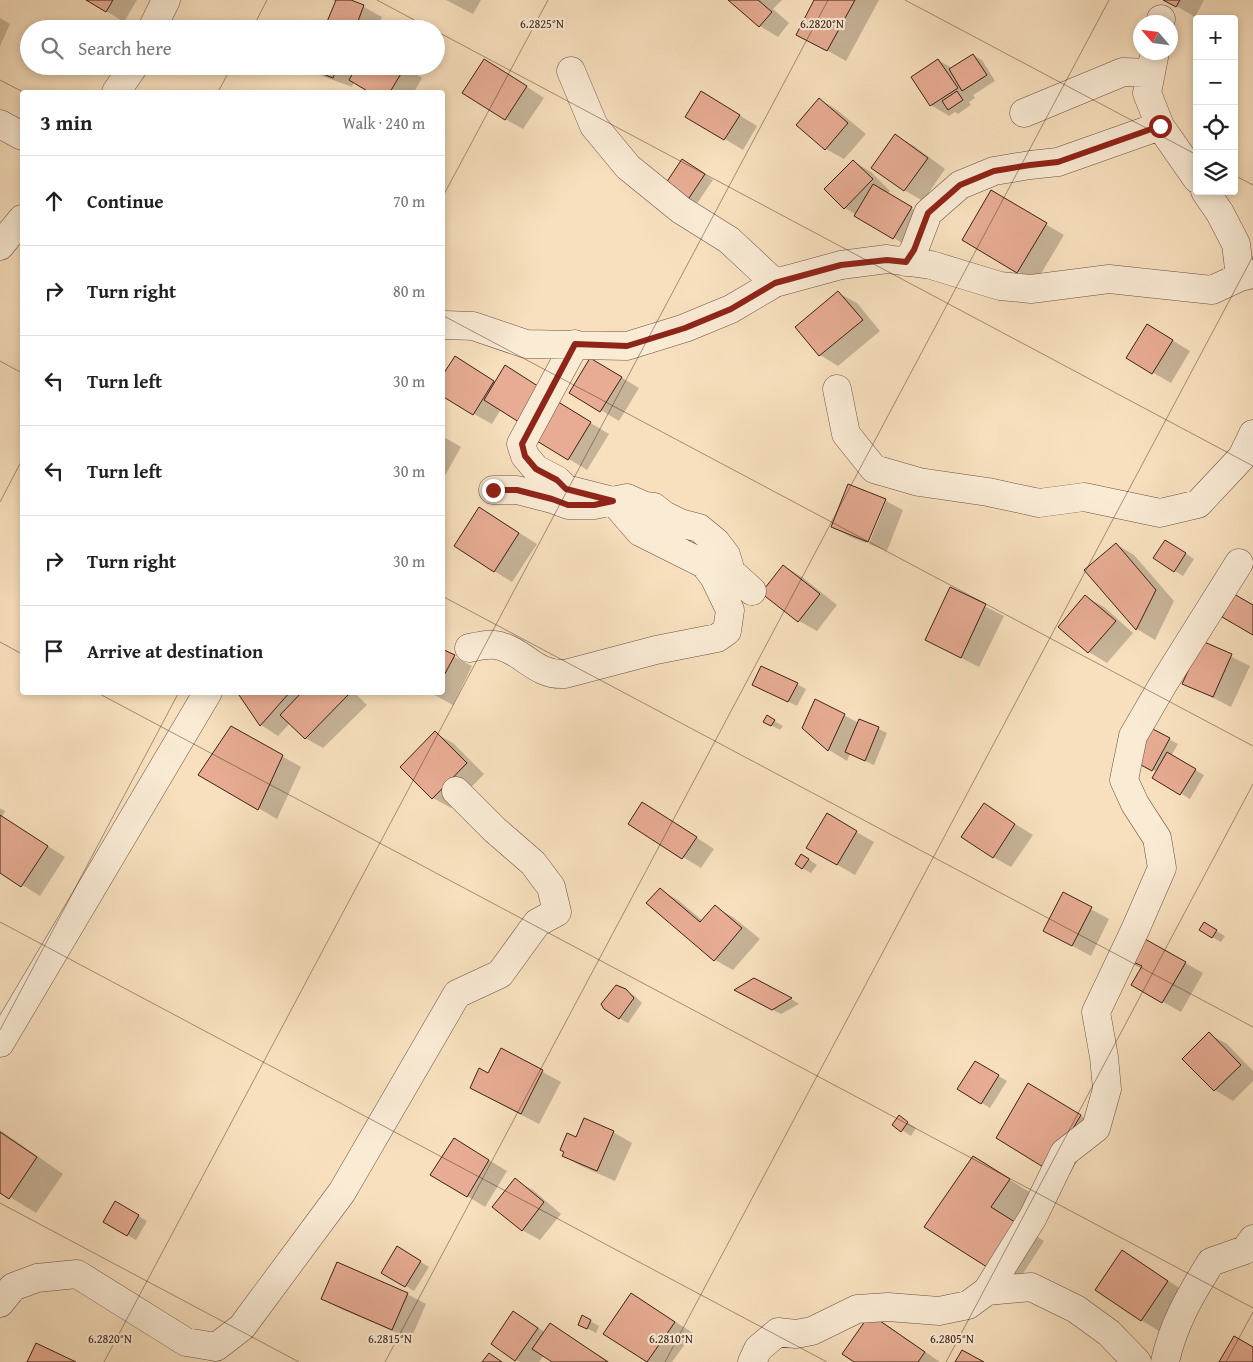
<!DOCTYPE html>
<meta charset="utf-8">
<style>
:root{--surface:#fff;--page:#f6f6f6;--text:#202124;--muted:#757577;--line:#e0e0e0}
body{margin:0;font-family:"Gentium Book Plus",serif;background:var(--page);color:var(--text)}
.controls{position:absolute;right:15px;top:15px;display:grid;overflow:hidden;border-radius:5px;box-shadow:0 2px 8px #0003}
.controls button{width:45px;height:45px;display:grid;place-items:center;padding:0;border:0;border-bottom:1px solid var(--line);background:var(--surface);color:var(--text);font:25px sans-serif}
.compass{position:absolute;left:1133px;top:15px;width:45px;height:45px;border-radius:50%;background:var(--surface);box-shadow:0 2px 8px #0003;rotate:298deg}
.stop{position:absolute;width:15px;height:15px;margin:-11px;border:4px solid #8f2418;border-radius:50%;background:#fff}
.stop.end{background:#8f2418;border-color:#fff;box-shadow:0 1px 5px #0008}
.list{margin:0;padding:0;list-style:none}
h2{display:flex;justify-content:space-between;align-items:center;height:65px;margin:0;padding:0 20px;font-size:21px}
h2 small{font-size:16px;font-weight:400;color:var(--muted)}
.list li{display:grid;grid-template-columns:32px 1fr auto;gap:15px;align-items:center;box-sizing:border-box;height:90px;padding:0 20px;border-top:1px solid var(--line)}
.list b{display:block;font-size:19px;white-space:nowrap}
.list em{font-size:16px;font-style:normal;color:var(--muted)}
.icon{flex:none;width:28px;height:28px;fill:none;stroke:currentColor;stroke-width:2;stroke-linecap:round;stroke-linejoin:round}
.map{position:relative;flex:none;width:1253px;height:1362px;overflow:hidden}
.search{position:absolute;background:var(--surface);box-shadow:0 2px 8px #0003;left:20px;top:20px;width:425px;height:55px;display:flex;align-items:center;gap:12px;box-sizing:border-box;padding:0 18px;border-radius:28px;color:var(--muted);font-size:19px}
.panel{position:absolute;background:var(--surface);box-shadow:0 2px 8px #0003;left:20px;top:90px;width:425px;height:605px;border-radius:5px}
.map>svg:first-child{display:block}
.shadow{fill:#0003}
.building{fill:#e7ac93;stroke:#3d2116}
.lines{fill:none;stroke-linecap:round;stroke-linejoin:round}
.minor-casing{stroke:#6c5140;stroke-width:29}
.minor{stroke:#faebd5;stroke-width:28}
.route{stroke:#8f2418;stroke-width:6}
.ticks{fill:none;stroke:#3d2116;stroke-width:1;stroke-opacity:0.45}
.ticks-label{font-size:12px;text-anchor:middle;fill:#3d2116;stroke:#faebd5;stroke-width:4.5;stroke-linejoin:round;paint-order:stroke}
</style>
<div class="map">
<svg width="1253" height="1362" viewBox="0 0 1253 1362">
<rect width="100%" height="100%" fill="#f8e0be"/>
<filter id="stains"><feTurbulence type="fractalNoise" baseFrequency=".004" numOctaves="4"/><feColorMatrix values="0 0 0 0 .2 0 0 0 0 .09 0 0 0 0 .02 0 0 0 .5 -.17"/></filter>
<radialGradient id="worn" r=".72"><stop offset=".6" stop-color="#630" stop-opacity="0"/><stop offset="1" stop-color="#630" stop-opacity=".3"/></radialGradient>
<!-- shadow -->
<path class="shadow" d="M88,0h49l-13,22z
M332,0h15l17,7 18,10 -5,12h-52l11,-27z
M446,0h35l-8,14z
M730,0h52l-9,9 16,14 -11,14 -18,-11z
M816,0h63l-33,61 -30,-17z
M1166,0h38l-9,17z
M0,18l10,6 -10,22z
M973,55l9,5 13,21 -22,14 2,3 -6,4 2,3 -13,9 -3,-2 -6,4 -18,-11 7,-45 14,8z
M301,66h102l19,12 -8,14h-42l-18,-10 -2,5 -43,-16z
M503,71l41,27 -21,31 -18,-10z
M819,99l18,11 29,24 -22,25 -18,-10 -28,-25z
M719,103l38,23 -14,24 -56,-34z
M896,136l18,10 31,23 -22,32 -19,-11z
M853,161l18,11 19,19 -3,3 43,25 -18,30 -67,-41z
M691,165l22,15 -17,25 -9,-5z
M991,192l73,43 -28,47 -73,-42z
M838,293l19,10 23,28 -42,35 -18,-11 -23,-28z
M1165,336l25,15 -19,32 -43,-25z
M473,368l23,14 27,-4 38,23 -2,3 50,30 -22,36 -53,-32 4,-6 -37,-23 -9,15 -18,-10z
M609,370l30,18 -20,33 -48,-29z
M442,436l19,11 -19,34z
M848,485l38,16h-2l-18,42 -16,-6 -18,-11z
M886,501l17,9 -16,41 -18,-7z
M480,508l57,36 -25,38 -18,-11z
M1116,544l18,11 40,46 -19,39 -18,-11 -51,-59z
M1174,546l20,13 -11,17 -8,-5z
M784,566l18,11 35,28 -20,26 -18,-10z
M950,589l54,27 -25,51 -53,-27z
M1086,597l18,10 29,26 -26,30 -18,-11 -29,-25z
M1202,642l48,24 -19,41 -47,-24z
M442,650l30,16 -19,39 -24,-13h13z
M797,684l9,5 -9,17 -35,-17z
M238,692h116l13,13 -44,43 -18,-10 -15,-15 -12,13 -17,-11z
M816,701l43,22 1,-3 27,13 -13,32 -24,-11 -3,7 -18,-11 -26,-22z
M767,717l16,9 -3,4 -15,-8z
M232,728l69,39 -24,52 -77,-45z
M1152,730l26,14 -7,12 33,19 -14,24 -36,-22 3,-5 -21,-11z
M435,733l18,10 31,31 -33,34 -18,-10z
M984,805l49,30 -22,32 -18,-10z
M0,808l5,3 -3,6 63,40 -25,39 -40,-25z
M660,814l54,35 -13,19 -72,-44z
M827,815l47,27 -19,33 -47,-27z
M802,855l15,10 -6,8 -9,-5z
M660,890l18,10 25,21 12,-14 18,10 27,22 -27,31 -18,-10z
M1063,894l46,25 -18,37 -28,-15z
M1204,924l21,12 -4,6 -21,-12z
M1146,941l57,32 -22,39 -48,-27 10,-19z
M754,980l37,19 8,5 -18,10 -37,-19z
M625,990l10,6 7,7 -14,20 -9,-5z
M1209,1034l18,10 26,27v10l-20,20 -18,-11 -31,-31z
M502,1050l59,32 -22,42 -50,-26 -1,-23z
M975,1062l32,19 -17,27 -31,-19z
M1047,1095l51,31 -31,53 -70,-41z
M899,1117l17,11 -5,8 -18,-12z
M0,1130l63,44 -27,39 -36,-22z
M613,1132l19,11 -17,38 -34,-15 -18,-10 14,-18z
M472,1150l35,21 -22,36 -18,-11z
M974,1158l62,38 -19,28 27,17 -27,42 -27,-15z
M515,1180l18,10 28,24 -21,26 -18,-10z
M116,1203l31,18 -11,19 -31,-19z
M1122,1252l64,40 -27,39 -18,-11z
M406,1253l23,14 -15,24 -31,-19z
M407,1294l19,10 -15,35 -70,-30 -18,-10z
M632,1294l61,39 -21,29h-25l-42,-28z
M513,1313l32,19 5,-7 60,37h-56l-10,-7 -5,7h-19l-4,-2z
M870,1316l18,10 52,36h-84z
M583,1317l16,9 -3,7 -17,-9z"/>
<!-- building -->
<path class="building" d="M86,0h27l-7,12z
M336,0h15l13,5 -9,24h-31z
M728,0h30l14,12 -13,15z
M814,0h41l-28,51 -31,-16z
M1163,0h17l-4,7z
M973,54l14,21 -25,16 -13,-22z
M484,59l43,27 -22,34 -43,-27z
M938,59l20,29 -28,18 -19,-29z
M303,66h35l-5,12z
M357,66h48v1l-15,25h-21l-20,-12z
M701,91l39,24 -16,25 -39,-23z
M957,91l6,9 -15,10 -6,-9z
M819,98l29,25 -23,27 -29,-25z
M895,134l33,24 -24,33 -33,-23z
M682,159l23,15 -18,27 -23,-15z
M853,160l20,19 -29,30 -20,-20z
M873,184l39,23 -19,32 -39,-23z
M991,190l56,33 -30,50 -55,-33z
M838,291l25,29 -44,36 -24,-29z
M1147,324l26,16 -21,34 -26,-16z
M455,356l39,25 -21,34 -31,-19v-20z
M590,358l32,19 -22,35 -31,-19z
M505,365l39,25 -22,34 -38,-24z
M555,400l36,22 -23,38 -36,-22z
M848,484l38,15 -18,43 -37,-15z
M479,507l40,26 -25,39 -40,-26z
M1165,540l21,13 -12,19 -21,-14z
M1116,543l40,47 -20,40 -52,-60z
M783,565l37,29 -22,28 -37,-29z
M950,587l36,17 -25,54 -36,-18z
M1234,594l19,11v30l-31,-18z
M1085,595l31,26 -28,32 -30,-26z
M1202,641l30,13 -19,43 -31,-13z
M442,649l13,6 -13,24z
M761,666l37,17 -10,19 -36,-17z
M237,692h53l-30,34z
M302,692h46l1,2 -44,45 -25,-24z
M815,699l30,15 -17,37 -26,-23z
M767,715l8,5 -4,6 -8,-4z
M859,719l20,8 -14,34 -20,-9z
M231,726l52,29 -25,55 -60,-35z
M1151,728l19,10 -18,33 -18,-10z
M435,731l32,32 -35,36 -32,-32z
M1167,752l29,17 -16,26 -28,-17z
M642,802l55,35 -15,22 -54,-35z
M984,803l31,21 -22,34 -32,-21z
M827,813l30,18 -20,34 -31,-17z
M0,815l48,31 -27,41 -21,-14z
M801,854l8,5 -7,10 -7,-5z
M660,888l40,34 15,-17 27,23 -28,33 -68,-58z
M1063,892l29,15 -20,39 -29,-15z
M1204,922l13,8 -5,8 -13,-8z
M1145,939l41,23 -24,41 -31,-18 11,-19 -9,-4z
M754,978l38,20 -20,12 -38,-20z
M616,985l10,4 8,9 -15,21 -15,-10 -3,-5z
M1209,1032l32,33 -27,26 -32,-32z
M501,1048l42,22 -22,44 -51,-26 9,-20 9,5z
M975,1061l24,14 -18,29 -24,-15z
M1028,1083l53,32 -33,55 -52,-32z
M899,1115l9,7 -7,10 -9,-7z
M584,1118l30,13 -17,40 -35,-15 2,-4 -4,-2 7,-17 9,4z
M0,1132l37,25 -28,42 -9,-6z
M454,1138l35,22 -22,37 -37,-22z
M973,1156l37,23 -19,28 27,17 -28,45 -66,-42z
M515,1178l29,24 -22,29 -30,-24z
M115,1201l24,14 -12,21 -24,-14z
M397,1246l24,15 -16,26 -24,-14z
M1122,1250l46,31 -27,40 -46,-31z
M337,1262l71,31 -16,37 -71,-31z
M631,1293l44,29 -28,40 -44,-28z
M513,1311l25,17 -23,33 -24,-17z
M870,1314l55,38 -7,10h-64l-12,-8z
M582,1315l9,5 -4,9 -9,-4z
M550,1323l58,39h-56l-20,-13z
M1234,1336l19,11v15h-34z
M36,1343l40,19h-49z
M962,1350l22,12h-29z
M489,1353l13,9h-20z"/>
<g class="lines">
<!-- minor casing -->
<g class="minor-casing">
<path id="minor" d="M1160,22l1,-3
M152,29l14,-29
M1155,52l-8,41 13,33 37,53
M571,71l23,55 34,41 53,43 48,30 46,43
M116,92l18,-26
M1024,113l99,-41 28,1
M0,124l22,12
M1205,191l15,22 16,31 4,33
M0,246l22,-27
M906,262l8,-12 14,-37 32,-28 34,-14 36,-6 28,-3 102,-36
M442,326l3,-1 28,1 53,18 101,2 58,-18 46,-19 44,-26 66,-18 46,-6 44,6 69,21 31,3 78,-10 103,11 28,-13 13,-3
M837,389l9,45 28,35 45,13 69,10 51,11 45,-6 76,16 38,-9 44,-47 11,-23
M493,490h24l35,9 16,6h26l33,-7 18,8 9,1 10,8 16,8 19,5 17,14 10,13 5,17 21,19
M469,648c10,-2 21,-5 31,-2 24,6 36,30 65,28l91,-24 61,-12 10,-7 3,-21 -16,-33 -10,-13 -64,-32 -27,-31 -47,-12 -9,-9 -21,-11 -11,-13 -4,-12 54,-100
M0,1043l208,-351
M987,1291l46,-74 31,-64 32,-25 11,-39 -3,-32 -8,-45 39,-82 27,-62 -5,-30 -22,-34 -11,-24 9,-44 32,-55 74,-118
M0,1303l13,-16 24,-9 40,-4 109,68 30,5 26,-20 100,-135 115,-198 43,-20 37,-51 20,-11 -6,-25 -18,-24 -38,-33 -39,-39
M752,1362l6,-13 20,-17 18,2 16,-3 45,-22 31,-2 51,4 29,-6 19,-14 44,-4 45,22 33,24 28,29
M1165,1362c8,-38 26,-68 46,-100l34,-12 8,-11"/>
</g>
<!-- minor -->
<use href="#minor" class="minor"/>
</g>
<g class="lines">
<!-- route -->
<path class="route" d="M493,490h24l35,9 16,6h26l19,-4 -47,-12 -9,-9 -21,-11 -11,-13 -3,-12 53,-100 52,2 58,-18 46,-19 44,-26 66,-18 46,-5 19,2 8,-12 14,-37 32,-28 34,-14 36,-6 28,-3 102,-36"/>
</g>
<!-- ticks -->
<path class="ticks" d="M377,0l54,29M905,0l292,155M252,29l15,-29M436,31l817,435M0,80l23,12M218,92l14,-26M1234,175l19,10M442,198l106,-198M442,315l811,431M0,361l22,12M0,502l22,-42M442,596l811,431M0,642l22,12M96,692l1157,616M0,922l827,440M0,1030l179,-338M0,1203l299,159M104,1362l724,-1362M385,1362l724,-1362M665,1362l588,-1106M946,1362l307,-578M1226,1362l27,-50"/>
<g class="ticks-label">
<text x="542" y="28">6.2825°N</text>
<text x="822" y="28">6.2820°N</text>
<text x="110" y="1343">6.2820°N</text>
<text x="390" y="1343">6.2815°N</text>
<text x="671" y="1343">6.2810°N</text>
<text x="952" y="1343">6.2805°N</text>
</g>
<rect width="100%" height="100%" filter="url(#stains)"/>
<rect width="100%" height="100%" fill="url(#worn)"/>
</svg>
<div class="controls">
<button>+</button>
<button>−</button>
<button><svg class="icon" aria-label="locate" viewBox="0 0 24 24"><circle cx="12" cy="12" r="6"/><path d="M12 2v4M12 18v4M2 12h4M18 12h4"/></svg></button>
<button><svg class="icon" aria-label="layers" viewBox="0 0 24 24"><path d="M12 4l9 5-9 5-9-5zM3 14l9 5 9-5"/></svg></button>
</div>
<svg class="compass" viewBox="-18 -18 36 36"><path d="M0-13l5 13h-10z" fill="#e53935"/><path d="M0 13l5-13h-10z" fill="#757577"/></svg>
<div class="stop" style="left:1160px;top:126px"></div>
<div class="stop end" style="left:493px;top:490px"></div>
<div class="search"><svg class="icon" aria-label="search" viewBox="0 0 24 24"><circle cx="10" cy="10" r="6"/><path d="M15 15l6 6"/></svg>Search here</div>
<section class="panel">
<h2>3 min<small>Walk · 240 m</small></h2>
<ul class="list">
<li><svg class="icon" aria-label="ahead" viewBox="0 0 24 24"><path d="M12 20V5M6 11l6-6 6 6"/></svg><div><b>Continue</b></div><em>70 m</em></li>
<li><svg class="icon" aria-label="right" viewBox="0 0 24 24"><path d="M7 20v-9h11M14 6l5 5-5 5"/></svg><div><b>Turn right</b></div><em>80 m</em></li>
<li><svg class="icon" aria-label="left" viewBox="0 0 24 24"><path d="M17 20v-9H6M10 6l-5 5 5 5"/></svg><div><b>Turn left</b></div><em>30 m</em></li>
<li><svg class="icon" aria-label="left" viewBox="0 0 24 24"><path d="M17 20v-9H6M10 6l-5 5 5 5"/></svg><div><b>Turn left</b></div><em>30 m</em></li>
<li><svg class="icon" aria-label="right" viewBox="0 0 24 24"><path d="M7 20v-9h11M14 6l5 5-5 5"/></svg><div><b>Turn right</b></div><em>30 m</em></li>
<li><svg class="icon" aria-label="arrive" viewBox="0 0 24 24"><path d="M6 21V4h12l-3 4 3 4H6"/></svg><div><b>Arrive at destination</b></div></li>
</ul>
</section>
</div>
